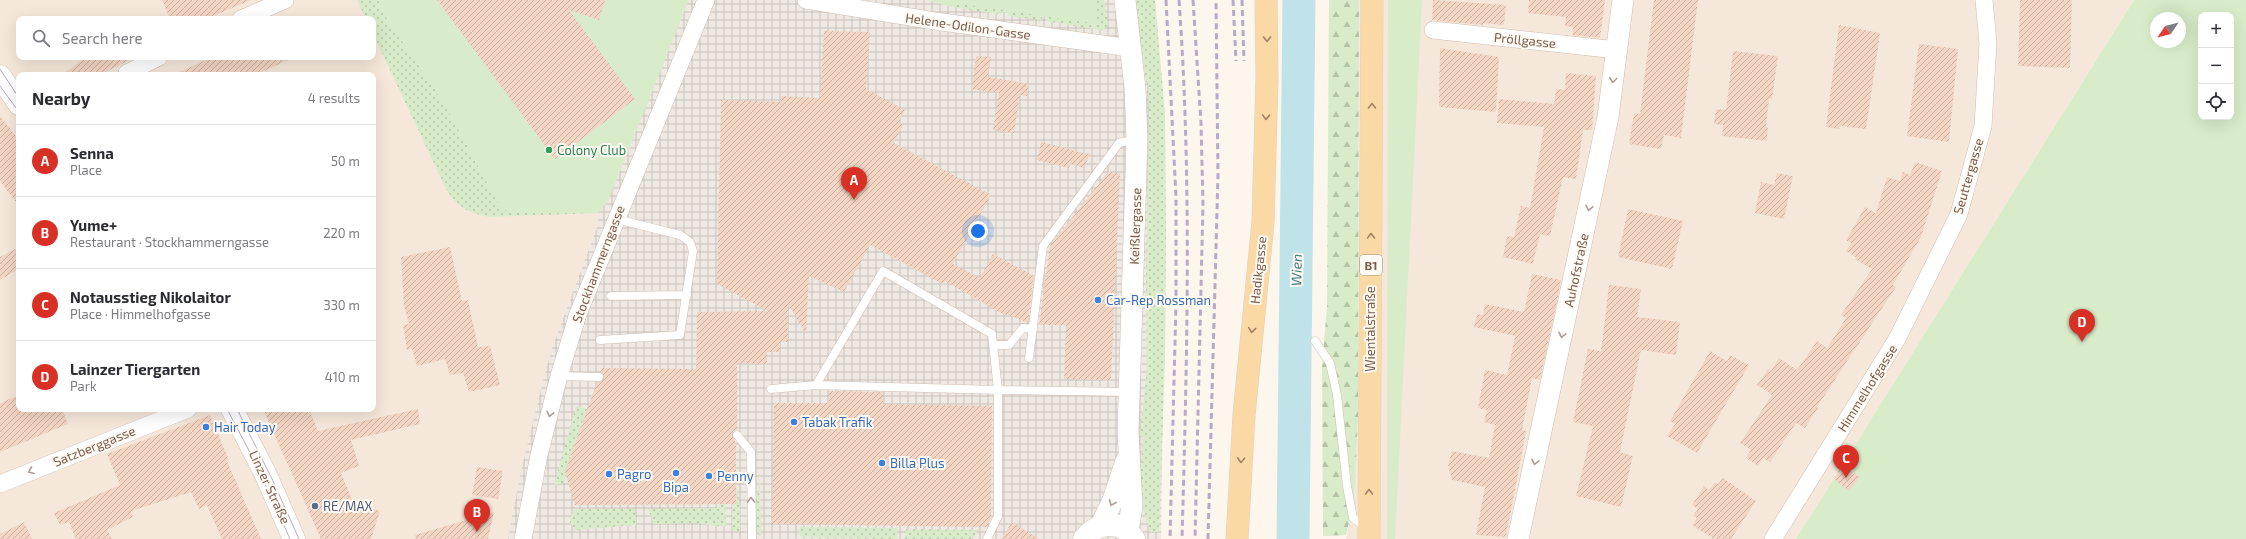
<!DOCTYPE html>
<meta charset="utf-8">
<style>
:root{--surface:#fff;--page:#f7f7f7;--text:#2b2b33;--muted:#7c7c81;--line:#e1e1e2;--accent:#d93025}
body{margin:0;font-family:"Exo 2",sans-serif;background:var(--page);color:var(--text)}
.controls{position:absolute;right:12px;top:12px;display:grid;overflow:hidden;border-radius:8px;box-shadow:0 4px 16px #0002}
.controls button{width:36px;height:36px;display:grid;place-items:center;padding:0;border:0;border-bottom:1px solid var(--line);background:var(--surface);color:var(--text);font:20px sans-serif}
.compass{position:absolute;left:2150px;top:12px;width:36px;height:36px;border-radius:50%;background:var(--surface);box-shadow:0 4px 16px #0002;rotate:235deg}
.you{position:absolute;left:978px;top:231px;width:14px;height:14px;margin:-10px;border:3px solid #fff;border-radius:50%;background:#1a73e8;box-shadow:0 0 0 6px #1a73e833}
.badge{display:grid;place-items:center;width:26px;height:26px;border-radius:50%;background:var(--accent);color:#fff;font-size:13px;font-weight:700}
.pin{position:absolute;translate:-50% -33px;filter:drop-shadow(0 1px 2px #0008)}
.pin::after{content:'';position:absolute;top:21px;width:14px;height:12px;background:inherit;clip-path:polygon(0 0,100% 0,50% 100%)}
.list{margin:0;padding:0;list-style:none}
h2{display:flex;justify-content:space-between;align-items:center;height:52px;margin:0;padding:0 16px;font-size:17px}
h2 small{font-size:13px;font-weight:400;color:var(--muted)}
.list li{display:grid;grid-template-columns:26px 1fr auto;gap:12px;align-items:center;box-sizing:border-box;height:72px;padding:0 16px;border-top:1px solid var(--line)}
.list b{display:block;font-size:15px;white-space:nowrap}
.list p{margin:0;font-size:13px;white-space:nowrap;color:var(--muted)}
.list em{font-size:13px;font-style:normal;color:var(--muted)}
.icon{flex:none;width:22px;height:22px;fill:none;stroke:currentColor;stroke-width:2;stroke-linecap:round;stroke-linejoin:round}
.map{position:relative;flex:none;width:2246px;height:539px;overflow:hidden}
.search{position:absolute;background:var(--surface);box-shadow:0 4px 16px #0002;left:16px;top:16px;width:360px;height:44px;display:flex;align-items:center;gap:10px;box-sizing:border-box;padding:0 14px;border-radius:8px;color:var(--muted);font-size:15px}
.panel{position:absolute;background:var(--surface);box-shadow:0 4px 16px #0002;left:16px;top:72px;width:360px;height:340px;border-radius:8px}
.map>svg:first-child{display:block}
.residential{fill:#f5e8da;fill-rule:evenodd}
.industrial{fill:url(#industrial-grid)}
.grass{fill:url(#grass-dots)}
.forest{fill:url(#forest-firs)}
.green{fill:#d8ecc9;fill-rule:evenodd}
.lines{fill:none;stroke-linecap:round;stroke-linejoin:round}
.river{stroke:#bfe3e8;stroke-width:33}
.building{fill:url(#building-hatch)}
.service-casing{stroke:#d1beb0;stroke-width:9}
.minor-casing{stroke:#d1beb0;stroke-width:18}
.tertiary-casing{stroke:#d1beb0;stroke-width:22}
.secondary-casing{stroke:#d6c0b0;stroke-width:23}
.primary-casing{stroke:#dad1cd;stroke-width:23}
.service{stroke:#fff;stroke-width:8}
.minor{stroke:#fff;stroke-width:17}
.tertiary{stroke:#fff;stroke-width:21}
.secondary{stroke:#fff;stroke-width:22}
.primary{stroke:#fbd9a5;stroke-width:22}
.tram{stroke:#b9a8c9;stroke-width:1}
.rail{stroke:#b9a8c9;stroke-width:3;stroke-dasharray:6 4;stroke-linecap:butt}
.oneway{stroke:#a18267}
.oneway2{stroke:#af9d94}
.leisure-dot{fill:#2e9e5b;stroke:#fffaf3;stroke-width:1.5}
.shop-dot{fill:#3f7fe0;stroke:#fffaf3;stroke-width:1.5}
.service-dot{fill:#5c6f8a;stroke:#fffaf3;stroke-width:1.5}
.labels{text-anchor:middle;dominant-baseline:central;stroke-width:4;stroke-linejoin:round;paint-order:stroke}
.shield{fill:#fffaf3;stroke:#a28b7f;stroke-width:1}
.shield-label{font-size:12px;font-weight:bold;fill:#7a5c4d}
.street-label{font-size:13px;fill:#7a5c4d;stroke:#fffaf3}
.leisure-label{font-size:13px;fill:#27864d;stroke:#fffaf3;text-anchor:start}
.shop-label{font-size:13px;fill:#366cbe;stroke:#fffaf3;text-anchor:start}
.service-label{font-size:13px;fill:#4e5e75;stroke:#fffaf3;text-anchor:start}
.water-label{font-size:14px;font-style:italic;fill:#437c86;stroke:#fffaf3}
</style>
<div class="map">
<svg width="2246" height="539" viewBox="0 0 2246 539">
<defs>
<pattern id="industrial-grid" width="8" height="8" patternUnits="userSpaceOnUse"><rect width="8" height="8" fill="#efe9e4"/><path d="M0 4h8M4 0v8" fill="none" stroke="#c7c0bb"/></pattern>
<pattern id="grass-dots" width="8" height="8" patternUnits="userSpaceOnUse"><rect width="8" height="8" fill="#d8ecc9"/><path d="M2 2h.1M6 6h.1" fill="none" stroke="#b4c2a5" stroke-width="1.8" stroke-linecap="round"/></pattern>
<pattern id="forest-firs" width="22" height="20" patternUnits="userSpaceOnUse"><rect width="22" height="20" fill="#d8ecc9"/><path d="M5 1l3.5 6h-7zM16 11l3.5 6h-7z" fill="#b4c2a5"/></pattern>
<pattern id="building-hatch" width="6" height="6" patternUnits="userSpaceOnUse"><rect width="6" height="6" fill="#f3d5c3"/><path d="M-1 1l2-2M0 6l6-6M5 7l2-2" fill="none" stroke="#cab0a1"/></pattern>
</defs>
<rect width="100%" height="100%" fill="#fdf6ec"/>
<!-- residential -->
<path class="residential" d="M0,0h378l7,16 117,194 96,3v12l-46,123 -44,191h-508zM19,19h354v38h-354zM19,75h354v334h-354z
M1359,0h775l-338,539h-450l8,-38 4,-83z"/>
<!-- industrial -->
<path class="industrial" d="M378,0h777l8,404 -2,135h-653l13,-68 23,-94 8,-29 46,-123v-12l-96,-3 -58,-107 -59,-87z"/>
<!-- grass -->
<path class="grass" d="M357,0h21l7,16 59,87 58,107 96,3 -109,4c-20,-4 -30,-9 -42,-26l-74,-157v-15h-7z
M948,0h156l4,25 -4,4 -4,1 -54,-9 1,-4 -5,-1v4l-34,-4v-3l-9,-1 -1,2 -47,-7z
M1136,0h19l10,113 1,121 -1,125 -6,173h-8c-15,-30 -10,-64 -8,-96h-3l7,-68 -1,-92 3,-161 -1,-33h-2z
M576,406l11,3 -22,63v11l-11,2z
M760,477l1,60 -4,-4 -1,-24z
M736,485l4,21v26l-8,-3v-25z
M721,504h4l1,21 -2,2 -28,-4 -42,1 -6,-15 69,-1z
M576,509h59l1,16 -60,5 -6,-7 1,-8z
M800,527l97,1v11l-95,-2 -3,-2z
M906,529l72,1 -6,9h-67z"/>
<!-- forest -->
<path class="forest" d="M1329,0h30l-1,418 -4,83 -8,34 -23,1 -1,-171 5,-58z"/>
<!-- green -->
<path class="green" d="M378,0h311l-81,201 -10,12 -96,-3 -58,-107 -59,-87z
M928,0h166l4,24 -143,-21 -4,4z
M1388,0h34l-27,539h-8z
M2134,0h112v539h-450zM2201,15h30v102h-30zM2156,18h24v24h-24z"/>
<g class="lines">
<!-- river -->
<path class="river" d="M1293,539l6,-539"/>
</g>
<!-- building -->
<path class="building" d="M162,0h89l-45,19h-36z
M437,0h168l-6,20 -30,-10 66,89 -80,60z
M1433,0l73,5 -2,20 -21,-2v2l-51,-5z
M1529,0h76l-5,38 -28,-3 1,-8 -8,-1 1,-9 -38,-4z
M1654,0h44l-17,138 -17,-3 -3,14 -32,-5 5,-31 6,1z
M2020,0h52l-2,68 -52,-2z
M1839,25l41,8 -14,96 -25,-3 -2,3 -13,-2z
M824,31l46,1 -4,57 39,21 -6,12 4,3 -9,18 97,52 -38,69 27,14 13,-24 41,22 -6,47 -21,-9 -1,2 -61,-35 -2,3 -73,-39 -26,47 -35,-16 -3,58 -18,-30v38h-8v10h-13v12l-30,-1v67l-4,1 -1,5 4,7v61l-161,1 -10,-33 32,-90 7,-2v-5l-4,-3 2,-4 94,1 1,-57 71,-1 -51,-27 4,-184 60,2v-6l39,2z
M1919,44l39,5 -9,93 -42,-6z
M1440,48l59,9 -3,55 -57,-5z
M1733,51l45,5 -6,43h-3l-3,28h2l-1,14 -45,-5 1,-11 -9,-1 2,-15 10,1z
M976,56l15,1 -3,20 41,7 -2,12 -7,-1 -6,38 -21,-3 6,-37 -27,-4z
M86,57h49l-35,18h-38z
M212,57h83l-40,18h-82z
M1566,73l30,3 -4,54h-9l-7,49 -13,-2 -13,59 -10,-2 -7,30 -30,-7 4,-21 7,1 7,-31 9,2 14,-81 -47,-4 2,-24 55,5 2,-15 9,1z
M0,116l19,24v66l-19,-25z
M1041,142l33,8 -1,1 18,3 -8,14 -12,-5 -2,5 -32,-8z
M1915,162l27,9 -21,66 -28,48 3,2 -79,120 1,1 -13,20 -9,-5 -26,39 -7,-4 -5,8 -12,-8 5,-8 -11,-7 32,-48 -15,-10 11,-16 3,2 8,-13 18,12 20,-29 10,7 19,-30 -5,-3 31,-46 -17,-10 1,-2 -10,-6 5,-8 -5,-3 19,-33 11,6 11,-36 13,4 3,-9 7,3z
M1109,171l11,3 -9,206 -47,-1 2,-54h-27l11,-79z
M1777,173l16,3 -9,43 -29,-6 6,-31 13,3z
M1628,209l55,12 -11,48 -54,-12z
M19,247v22l-19,11v-23z
M450,247l12,54 6,-1 10,47 12,-1 10,39 -31,7 -6,-19 -13,2 -5,-16 -28,7 -5,-17 -5,1 -4,-25 6,-1 -5,-18 -3,-49z
M1532,274l29,6 -5,26 -16,74 -8,-2 -10,52 4,1 -20,106 -30,-2 9,-48 -33,-7 -4,-15 4,-14 37,7 6,-33 -11,-3 3,-12 -9,-2 7,-38 22,5 8,-39 -41,-9 3,-13 6,1 2,-11 39,8z
M1609,285l32,4 -4,28 43,5 -4,33 -35,-5 -21,102 13,4 -12,51 -45,-11 17,-70 -20,-4 15,-73 13,2z
M1710,351l17,10 3,-6 19,10 -52,88 -30,-17 8,-12 -5,-3z
M829,391l54,1v12l109,2 -1,112 -4,9 -215,-3 2,-121h55z
M19,395v14h43l6,15 -68,28v-49z
M263,409h46l9,22 100,-22 2,15 -69,16 8,26 -18,7 12,29 27,9 -9,28h-50z
M210,415l19,45 -2,1 34,78h-39l-15,-34 -8,4 -8,-17 -60,19 2,6 -26,13 5,9h-36l-7,-17 -9,3 -6,-12 66,-28 -13,-31z
M1842,465l18,12 -11,14 -15,-12z
M477,467l26,4 -5,28 -26,-4z
M1723,478l33,23 -25,38h-17l-22,-14 5,-7 -4,-2 5,-7 -6,-4 12,-19 5,4 6,-8 3,2z
M494,512l-6,27h-72l-1,-4z
M24,522l8,17h-32v-5z
M1012,522l27,17h-38z"/>
<g class="lines">
<!-- service casing -->
<g class="service-casing">
<path id="service" d="M883,271l109,63 6,56 -182,-5z
M611,296l76,-1
M600,340l80,-5 13,-84 -3,-9 -10,-7 -64,-16
M1315,341l15,22 7,32 10,91 6,32 14,11
M994,345h15l14,-17 10,1
M1029,358l14,-112 76,-103 17,-4
M559,376l40,1
M771,389l45,-4
M737,435l14,17 1,87
M987,539l11,-23v-126l131,2"/>
</g>
<!-- minor casing -->
<g class="minor-casing">
<path id="minor" d="M806,0l129,21 196,27
M241,19l44,-19
M1433,30l184,20
M127,73l32,-16
M0,484l188,-75
M523,539l16,-84 20,-79 19,-62 128,-314
M1773,539l124,-200 62,-125 24,-88 5,-83 -4,-43"/>
</g>
<!-- tertiary casing -->
<g class="tertiary-casing">
<path id="tertiary" d="M1125,0l10,88 2,51 -9,293 4,74 -4,25
M1101,525l12,-25 13,-39
M1518,539l90,-422 15,-117"/>
</g>
<!-- secondary casing -->
<g class="secondary-casing">
<path id="secondary" d="M0,76l19,28
M232,409l33,64 29,66
M1084,539c13,-17 38,-20 50,0"/>
</g>
<!-- primary casing -->
<g class="primary-casing">
<path id="primary" d="M1237,539l7,-124 19,-193 4,-144 -1,-78
M1369,539l3,-539"/>
</g>
<!-- service -->
<use href="#service" class="service"/>
<!-- minor -->
<use href="#minor" class="minor"/>
<!-- tertiary -->
<use href="#tertiary" class="tertiary"/>
<!-- secondary -->
<use href="#secondary" class="secondary"/>
<!-- primary -->
<use href="#primary" class="primary"/>
<!-- tram -->
<path class="tram" d="M0,69l19,29
M0,86l19,26
M227,409l27,51 36,79
M237,409l36,72 26,58"/>
<!-- rail -->
<path class="rail" d="M1166,0l10,197v106l-6,236
M1179,0c13,180 8,359 3,539
M1193,0l8,123 2,81 -8,335
M1233,0l3,61
M1242,0l2,61
M1208,539l10,-364 -2,-175"/>
</g>
<!-- one-way arrows -->
<defs><path id="oneway-chevron" d="M-2-3.5L2.5 0L-2 3.5" fill="none" stroke-width="1.6" stroke-linecap="round" stroke-linejoin="round"/></defs>
<g class="oneway">
<use href="#oneway-chevron" transform="translate(1267 39) rotate(90)"/>
<use href="#oneway-chevron" transform="translate(1372 106) rotate(-90)"/>
<use href="#oneway-chevron" transform="translate(1266 117) rotate(92)"/>
<use href="#oneway-chevron" transform="translate(1371 236) rotate(-90)"/>
<use href="#oneway-chevron" transform="translate(1252 330) rotate(96)"/>
<use href="#oneway-chevron" transform="translate(1241 460) rotate(93)"/>
<use href="#oneway-chevron" transform="translate(1369 492) rotate(-90)"/>
</g>
<g class="oneway2">
<use href="#oneway-chevron" transform="translate(1613 80) rotate(97)"/>
<use href="#oneway-chevron" transform="translate(1589 208) rotate(102)"/>
<use href="#oneway-chevron" transform="translate(1562 335) rotate(102)"/>
<use href="#oneway-chevron" transform="translate(550 414) rotate(104)"/>
<use href="#oneway-chevron" transform="translate(1535 462) rotate(102)"/>
<use href="#oneway-chevron" transform="translate(31 471) rotate(158)"/>
<use href="#oneway-chevron" transform="translate(751 500) rotate(-91)"/>
<use href="#oneway-chevron" transform="translate(1112 503) rotate(112)"/>
</g>
<!-- markers -->
<circle class="leisure-dot" cx="549" cy="150" r="4"/>
<g class="shop-dot">
<circle cx="1098" cy="300" r="4"/>
<circle cx="794" cy="422" r="4"/>
<circle cx="206" cy="427" r="4"/>
<circle cx="882" cy="463" r="4"/>
<circle cx="676" cy="473" r="4"/>
<circle cx="609" cy="474" r="4"/>
<circle cx="709" cy="476" r="4"/>
</g>
<circle class="service-dot" cx="315" cy="506" r="4"/>
<g class="labels">
<!-- shield labels -->
<rect class="shield" x="1360" y="255" width="22" height="20" rx="3"/>
<g class="shield-label">
<text x="1371" y="265">B1</text>
</g>
<!-- street labels -->
<g class="street-label">
<text transform="translate(968 26) rotate(8)">Helene-Odilon-Gasse</text>
<text transform="translate(1525 40) rotate(6)">Pröllgasse</text>
<text transform="translate(1968 176) rotate(-74)">Seuttergasse</text>
<text transform="translate(1135 226) rotate(-88)">Keißlergasse</text>
<text transform="translate(598 264) rotate(-69)">Stockhammerngasse</text>
<text transform="translate(1258 270) rotate(-84)">Hadikgasse</text>
<text transform="translate(1576 270) rotate(-78)">Auhofstraße</text>
<text transform="translate(1370 329) rotate(-90)">Wientalstraße</text>
<text transform="translate(1867 388) rotate(-58)">Himmelhofgasse</text>
<text transform="translate(94 446) rotate(-22)">Satzberggasse</text>
<text transform="translate(270 487) rotate(65)">Linzer Straße</text>
</g>
<!-- leisure labels -->
<g class="leisure-label">
<text x="557" y="150">Colony Club</text>
</g>
<!-- shop labels -->
<g class="shop-label">
<text x="1106" y="300">Car-Rep Rossman</text>
<text x="802" y="422">Tabak Trafik</text>
<text x="214" y="427">Hair Today</text>
<text x="890" y="463">Billa Plus</text>
<text x="617" y="474">Pagro</text>
<text x="717" y="476">Penny</text>
<text x="676" y="487" text-anchor="middle">Bipa</text>
</g>
<!-- service labels -->
<g class="service-label">
<text x="323" y="506">RE/MAX</text>
</g>
<!-- water labels -->
<g class="water-label">
<text transform="translate(1296 270) rotate(-89)">Wien</text>
</g>
</g>
</svg>
<div class="controls">
<button>+</button>
<button>−</button>
<button><svg class="icon" aria-label="locate" viewBox="0 0 24 24"><circle cx="12" cy="12" r="6"/><path d="M12 2v4M12 18v4M2 12h4M18 12h4"/></svg></button>
</div>
<svg class="compass" viewBox="-18 -18 36 36"><path d="M0-13l5 13h-10z" fill="#e53935"/><path d="M0 13l5-13h-10z" fill="#7c7c81"/></svg>
<div class="you"></div>
<div class="pin badge" style="left:854px;top:200px">A</div>
<div class="pin badge" style="left:477px;top:532px">B</div>
<div class="pin badge" style="left:1846px;top:478px">C</div>
<div class="pin badge" style="left:2082px;top:342px">D</div>
<div class="search"><svg class="icon" aria-label="search" viewBox="0 0 24 24"><circle cx="10" cy="10" r="6"/><path d="M15 15l6 6"/></svg>Search here</div>
<section class="panel">
<h2>Nearby<small>4 results</small></h2>
<ul class="list">
<li><span class="badge">A</span><div><b>Senna</b><p>Place</p></div><em>50 m</em></li>
<li><span class="badge">B</span><div><b>Yume+</b><p>Restaurant · Stockhammerngasse</p></div><em>220 m</em></li>
<li><span class="badge">C</span><div><b>Notausstieg Nikolaitor</b><p>Place · Himmelhofgasse</p></div><em>330 m</em></li>
<li><span class="badge">D</span><div><b>Lainzer Tiergarten</b><p>Park</p></div><em>410 m</em></li>
</ul>
</section>
</div>
